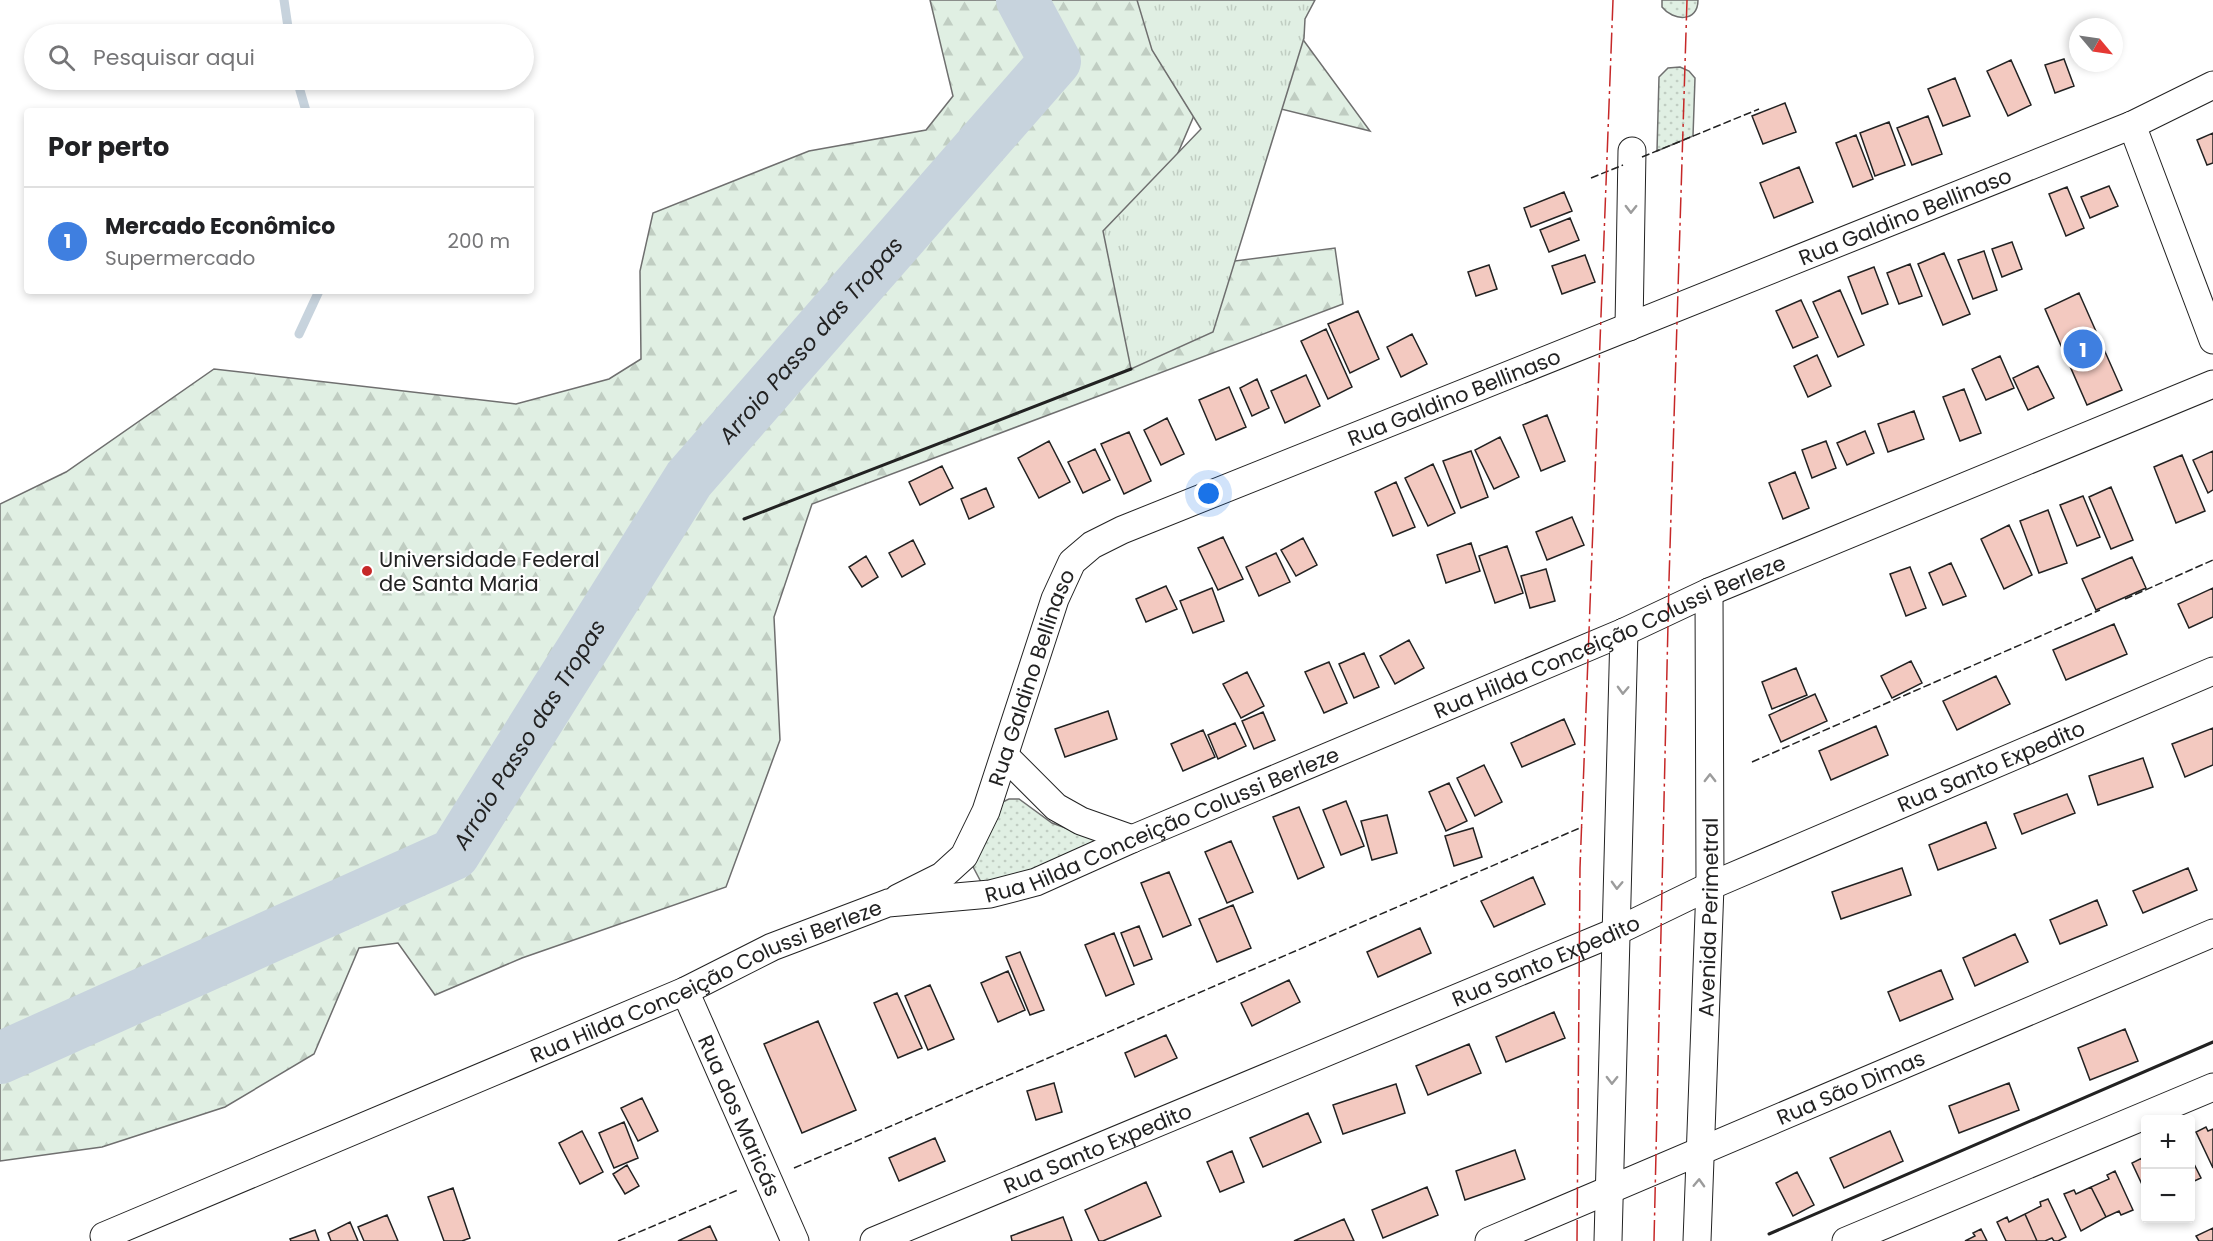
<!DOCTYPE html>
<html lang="pt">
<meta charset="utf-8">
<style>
:root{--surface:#fff;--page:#f6f6f6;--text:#202124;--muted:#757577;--line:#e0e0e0;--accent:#111827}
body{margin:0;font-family:Poppins,sans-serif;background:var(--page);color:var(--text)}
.controls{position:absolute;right:18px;bottom:18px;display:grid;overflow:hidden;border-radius:6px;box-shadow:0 3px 9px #0003}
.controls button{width:54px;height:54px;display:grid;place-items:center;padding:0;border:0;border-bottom:2px solid var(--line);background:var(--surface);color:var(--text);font:30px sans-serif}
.compass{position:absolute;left:2069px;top:18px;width:54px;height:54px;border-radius:50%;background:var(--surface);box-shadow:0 3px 9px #0003;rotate:119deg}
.you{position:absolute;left:1209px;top:494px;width:21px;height:21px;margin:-15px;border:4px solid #fff;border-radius:50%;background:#1a73e8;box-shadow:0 0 0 9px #1a73e833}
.badge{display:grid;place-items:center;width:39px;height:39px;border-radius:50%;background:var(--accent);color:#fff;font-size:20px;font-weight:700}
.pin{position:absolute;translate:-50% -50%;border:3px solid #fff;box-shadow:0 2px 6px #0006}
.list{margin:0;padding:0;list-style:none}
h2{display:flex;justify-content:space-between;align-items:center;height:78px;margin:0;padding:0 24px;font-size:26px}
h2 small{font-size:20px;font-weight:400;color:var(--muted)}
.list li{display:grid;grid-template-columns:39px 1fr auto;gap:18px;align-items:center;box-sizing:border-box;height:108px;padding:0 24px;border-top:2px solid var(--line)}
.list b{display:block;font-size:22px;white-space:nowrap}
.list p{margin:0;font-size:20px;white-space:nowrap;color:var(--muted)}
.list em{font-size:20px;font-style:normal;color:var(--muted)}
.icon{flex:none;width:33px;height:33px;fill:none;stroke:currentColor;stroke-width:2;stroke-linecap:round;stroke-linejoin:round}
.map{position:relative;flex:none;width:2213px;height:1241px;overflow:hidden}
.search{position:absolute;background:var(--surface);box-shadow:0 3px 9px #0003;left:24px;top:24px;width:510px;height:66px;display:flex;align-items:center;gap:15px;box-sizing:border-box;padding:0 21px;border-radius:33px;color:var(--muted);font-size:22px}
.panel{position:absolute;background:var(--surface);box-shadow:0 3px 9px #0003;left:24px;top:108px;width:510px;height:186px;border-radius:6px}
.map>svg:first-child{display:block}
.grass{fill:url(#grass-dots);stroke:#6f6f6f;stroke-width:1.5}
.forest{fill:url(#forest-firs);stroke:#6f6f6f;stroke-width:1.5}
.park{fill:url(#park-tufts);stroke:#6f6f6f;stroke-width:1.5}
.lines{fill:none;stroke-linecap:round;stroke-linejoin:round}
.stream{stroke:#c7d3dd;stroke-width:9}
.river{stroke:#c7d3dd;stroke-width:52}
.building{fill:#f3c9c0;stroke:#222;stroke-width:1.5}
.street-casing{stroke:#222;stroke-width:29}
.street{stroke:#fff;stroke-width:27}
.fence{stroke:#222;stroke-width:1.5;stroke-dasharray:8 3;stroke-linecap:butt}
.wall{stroke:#222;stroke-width:3}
.power{stroke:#c62828;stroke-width:1.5;stroke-dasharray:21 4.5 3 4.5;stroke-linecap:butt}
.oneway{stroke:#9c9c9c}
.poi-dot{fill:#c62828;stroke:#fff;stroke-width:2}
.labels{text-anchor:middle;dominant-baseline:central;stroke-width:4.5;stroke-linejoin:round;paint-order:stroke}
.street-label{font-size:21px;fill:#222;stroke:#fff}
.poi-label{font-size:21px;fill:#222;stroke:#fff;text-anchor:start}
.water-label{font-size:22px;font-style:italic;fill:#222;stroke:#fff}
</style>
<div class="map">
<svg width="2213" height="1241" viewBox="0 0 2213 1241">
<defs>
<pattern id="grass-dots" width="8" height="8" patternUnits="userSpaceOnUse" patternTransform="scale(1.5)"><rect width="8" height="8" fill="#e0efe3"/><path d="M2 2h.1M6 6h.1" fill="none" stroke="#c0cdc2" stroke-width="1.8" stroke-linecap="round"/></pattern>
<pattern id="forest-firs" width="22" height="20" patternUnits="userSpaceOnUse" patternTransform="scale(1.5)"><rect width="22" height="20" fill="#e0efe3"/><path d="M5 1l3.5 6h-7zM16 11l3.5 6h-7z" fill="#c0cdc2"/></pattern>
<pattern id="park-tufts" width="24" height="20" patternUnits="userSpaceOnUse" patternTransform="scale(1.5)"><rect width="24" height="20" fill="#e0efe3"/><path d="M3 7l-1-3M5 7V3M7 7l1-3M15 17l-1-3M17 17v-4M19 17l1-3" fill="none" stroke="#c0cdc2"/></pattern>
</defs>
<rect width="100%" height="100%" fill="#fff"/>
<!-- grass -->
<path class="grass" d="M1662,0h36c0,23 -25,21 -36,7z
M1680,67l9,4 6,7 -2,58 -36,15 2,-74 9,-9z
M1009,799h10l33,24 50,18 -76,33 -45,8 -11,-21 30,-58z"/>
<!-- forest -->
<path class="forest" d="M930,0h344l96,131 -165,-41 -30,70 60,101 100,-13 8,56 -531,200 -38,113 6,123 -54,147 -204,71 -87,37 -37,-52 -39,5 -45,106 -89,53 -123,40 -102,14v-657l66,-32 148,-103 302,35 93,-25 32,-20 -1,-88 13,-58 156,-62 117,-21 27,-34z"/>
<!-- park -->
<path class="park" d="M1137,0h178l-10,19 -1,19 -91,294 -82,37 -28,-138 98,-102 -49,-79z"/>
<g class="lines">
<!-- stream -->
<path class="stream" d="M284,0l5,34
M297,80l9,31
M299,334l20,-43"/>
<!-- river -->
<path class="river" id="s1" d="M0,1058l454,-204 235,-375 366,-418 -33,-61"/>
</g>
<!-- building -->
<path class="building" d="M2064,59l10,27 -19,7 -10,-28z
M2011,60l20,45 -23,11 -21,-45z
M1955,78l15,38 -27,10 -15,-37z
M1785,103l11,29 -33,12 -11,-28z
M1928,116l14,38 -30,11 -15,-37z
M1889,122l16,43 -30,11 -15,-43z
M2213,133v30l-6,2 -10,-25z
M1856,135l17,44 -20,8 -17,-44z
M1799,167l14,35 -39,16 -14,-35z
M2109,186l9,20 -28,12 -9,-21z
M2067,187l17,41 -18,8 -17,-42z
M1564,192l8,19 -41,16 -7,-19z
M1570,218l9,22 -30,12 -9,-22z
M2012,242l10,27 -20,8 -10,-28z
M1984,251l13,39 -24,9 -15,-39z
M1944,253l26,61 -27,11 -25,-61z
M1585,255l10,27 -33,12 -10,-28z
M1910,264l12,32 -23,8 -12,-31z
M1489,265l8,24 -21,7 -8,-24z
M1874,267l14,37 -26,10 -14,-37z
M1840,290l24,55 -26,12 -25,-55z
M2079,293l43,97 -35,15 -42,-96z
M1801,300l17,37 -25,11 -17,-37z
M1358,311l21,48 -29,14 -22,-49z
M1326,329l26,58 -24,12 -27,-58z
M1412,334l15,30 -26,13 -14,-30z
M1817,355l14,31 -23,11 -14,-31z
M2000,356l14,32 -28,12 -14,-31z
M2038,366l16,32 -26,12 -15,-32z
M1306,375l14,31 -35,17 -14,-32z
M1257,379l12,29 -17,8 -12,-28z
M1229,387l17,40 -30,13 -17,-40z
M1964,389l17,44 -21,8 -17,-44z
M1914,411l10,28 -36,13 -10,-28z
M1547,415l18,46 -24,10 -18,-46z
M1167,418l17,36 -23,11 -17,-35z
M1865,431l9,22 -27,12 -10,-22z
M1129,432l22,49 -27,13 -23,-50z
M1500,437l19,40 -25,12 -19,-39z
M1049,441l21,41 -31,16 -21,-40z
M1826,441l10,27 -24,10 -10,-28z
M1095,449l15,31 -27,13 -15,-31z
M1471,451l17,46 -27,11 -18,-47z
M2213,451v39l-5,3 -15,-33z
M2182,455l23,56 -29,12 -22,-56z
M1433,464l22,49 -27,13 -23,-48z
M942,466l11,22 -33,17 -11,-23z
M1795,472l14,36 -26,11 -14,-36z
M1396,482l19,45 -22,9 -18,-44z
M2111,487l22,53 -22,9 -22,-52z
M986,488l8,19 -25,12 -8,-20z
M2083,496l17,41 -23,9 -17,-41z
M2048,510l19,53 -28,10 -19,-52z
M1572,517l12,28 -37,15 -11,-28z
M2009,525l23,50 -28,14 -23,-50z
M1223,537l20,42 -25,11 -20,-42z
M1303,538l14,27 -21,11 -15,-26z
M913,540l12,24 -23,13 -13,-24z
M1471,543l9,28 -34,12 -9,-28z
M1507,546l16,47 -28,10 -16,-47z
M1276,553l14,29 -31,14 -13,-29z
M866,556l12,21 -16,10 -13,-20z
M2132,557l14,31 -50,22 -14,-31z
M1951,563l15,33 -23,9 -14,-32z
M1910,567l16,41 -20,8 -16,-42z
M1546,569l9,32 -25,7 -9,-32z
M1166,586l11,23 -31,13 -10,-23z
M1212,588l12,33 -31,12 -13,-32z
M2213,588v29l-24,11 -11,-24z
M2114,624l13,30 -61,26 -13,-30z
M1409,640l15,28 -29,16 -15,-28z
M1364,653l15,34 -25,11 -15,-34z
M1911,661l11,22 -30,15 -11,-22z
M1329,662l18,41 -23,10 -19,-41z
M1796,668l11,27 -35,14 -10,-27z
M1247,672l17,34 -23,12 -18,-34z
M1996,676l14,28 -53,26 -14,-29z
M1815,694l12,27 -46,21 -12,-27z
M1108,711l9,28 -52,18 -10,-28z
M1263,712l12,28 -21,9 -12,-28z
M1564,719l11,25 -53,23 -11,-24z
M1235,723l11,23 -28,13 -10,-24z
M1876,726l12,29 -57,25 -12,-29z
M2213,728v37l-28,12 -13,-33z
M1203,730l12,27 -32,14 -12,-27z
M2143,758l10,29 -55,18 -9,-29z
M1484,765l18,37 -27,14 -18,-38z
M1449,783l18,38 -21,10 -17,-39z
M2067,794l8,19 -53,21 -8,-20z
M1346,801l18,45 -23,9 -18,-45z
M1299,807l25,60 -26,12 -25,-62z
M1387,815l10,38 -25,7 -11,-39z
M1986,822l10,26 -58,22 -9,-25z
M1473,828l9,29 -28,9 -9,-30z
M1231,841l22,51 -26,11 -22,-51z
M1902,868l9,27 -70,24 -9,-27z
M2188,868l9,22 -54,23 -10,-22z
M1169,872l22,53 -28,12 -22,-54z
M1533,877l12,27 -51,23 -13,-26z
M2097,900l10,25 -47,19 -10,-24z
M1233,905l18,43 -34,14 -18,-43z
M1139,926l13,33 -18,7 -13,-33z
M1420,928l11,25 -53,24 -11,-25z
M1114,933l20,51 -28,12 -21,-51z
M2015,934l13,28 -53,24 -12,-28z
M1020,952l24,58 -14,5 -24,-58z
M1941,970l12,29 -53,22 -12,-29z
M1008,971l17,39 -27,12 -17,-39z
M1289,980l11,22 -48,24 -11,-23z
M930,985l24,54 -26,11 -23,-54z
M897,993l25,55 -24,10 -24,-55z
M1554,1012l11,26 -59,24 -10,-25z
M818,1021l38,89 -54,23 -38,-89z
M2125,1029l13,32 -48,19 -12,-32z
M1166,1035l11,23 -42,19 -10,-24z
M1469,1044l12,29 -53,22 -12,-29z
M1054,1083l8,29 -26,8 -9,-29z
M2009,1083l10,27 -60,23 -10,-27z
M1396,1084l9,29 -62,21 -10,-29z
M642,1098l16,33 -20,10 -17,-33z
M1308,1113l13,29 -58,25 -13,-29z
M624,1122l14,36 -24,10 -15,-35z
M2206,1127l2,4 5,-2v39l-17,-36z
M582,1131l21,41 -23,12 -21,-41z
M1890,1131l13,30 -59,27 -14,-30z
M935,1138l10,23 -46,20 -10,-23z
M1515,1150l10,29 -60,21 -9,-29z
M1232,1151l12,31 -24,10 -13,-30z
M2190,1156l11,22 -11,5z
M2142,1158l2,5 2,-1v31l-14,-30z
M627,1165l12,21 -14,8 -12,-20z
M2115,1171l18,39 -12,5 -2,-4 -13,6 -15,-30 18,-8 -2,-4z
M1797,1172l17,33 -21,11 -17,-33z
M1146,1182l15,34 -58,25h-4l-14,-31z
M1427,1187l11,28 -55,23 -11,-28z
M2091,1187l15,30 -25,14 -17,-37 10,-4 2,4z
M453,1188l17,50 -8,3h-18l-16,-44z
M2048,1199l18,38 -8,4h-4l-2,-3 -7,3h-8l-12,-27 16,-8 -1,-4z
M2025,1214l12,27h-31l-9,-19 10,-5 2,5z
M387,1215l11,26h-34l-6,-14z
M1063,1217l9,24h-60l-1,-5z
M1344,1219l10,22h-60z
M350,1222l8,19h-27l-3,-8z
M710,1226l7,15h-39z
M2213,1228v13h-14l-3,-5z
M1981,1229l6,12h-22l10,-5 -2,-3z
M315,1230l4,11h-28l-1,-2z"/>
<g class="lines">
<!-- street casing -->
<g class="street-casing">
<g id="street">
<path d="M2132,125l81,215"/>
<path d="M1629,327l3,-176"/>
<path d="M1005,756l51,51 25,14 51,18"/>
<path id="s2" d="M898,898l44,-22 22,-20 22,-45 69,-212 17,-37 20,-17 30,-15 1010,-405 81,-40"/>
<path id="s3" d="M685,991l110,250"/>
<path id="s4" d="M104,1236l581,-245 87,-44 116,-44 102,-9 46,-12 96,-43 492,-207 85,-40 504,-208"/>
<path id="s5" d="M874,1241l741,-309 95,-46 503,-215"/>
<path id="s6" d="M1489,1241l724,-308"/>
<path d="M1608,1241l16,-609"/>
<path id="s7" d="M1697,1241l13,-355 -1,-294"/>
<path d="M1846,1241l367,-154"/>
</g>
</g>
<!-- street -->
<use href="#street" class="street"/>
<!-- fence -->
<path class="fence" d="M1642,157l117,-48
M1591,178l32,-13
M2125,599l88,-39
M1752,762l348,-152
M794,1168l788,-341
M618,1241l120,-51"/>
<!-- wall -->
<path class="wall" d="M744,519l387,-150
M1769,1234l444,-192"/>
<!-- power -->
<path class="power" d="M1577,1241l3,-373 33,-868
M1654,1241l15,-661 18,-580"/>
</g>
<!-- one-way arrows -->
<defs><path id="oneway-chevron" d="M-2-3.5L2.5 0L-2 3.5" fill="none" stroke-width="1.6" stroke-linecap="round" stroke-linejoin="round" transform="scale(1.5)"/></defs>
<g class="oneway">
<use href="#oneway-chevron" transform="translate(1631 209) rotate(91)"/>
<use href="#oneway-chevron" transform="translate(1623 690) rotate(92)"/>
<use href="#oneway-chevron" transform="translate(1710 778) rotate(-90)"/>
<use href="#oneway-chevron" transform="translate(1617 885) rotate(92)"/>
<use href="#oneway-chevron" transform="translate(1612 1080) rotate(91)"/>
<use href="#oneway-chevron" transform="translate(1699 1183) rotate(-88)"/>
</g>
<!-- markers -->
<circle class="poi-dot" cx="367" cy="571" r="6"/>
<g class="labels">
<!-- street labels -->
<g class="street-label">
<text stroke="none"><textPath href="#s2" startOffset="1296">Rua Galdino Bellinaso</textPath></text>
<text stroke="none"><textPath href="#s2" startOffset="810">Rua Galdino Bellinaso</textPath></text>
<text stroke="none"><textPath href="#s4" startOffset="1626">Rua Hilda Conceição Colussi Berleze</textPath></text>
<text stroke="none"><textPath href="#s2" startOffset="270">Rua Galdino Bellinaso</textPath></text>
<text stroke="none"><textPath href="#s5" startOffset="1214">Rua Santo Expedito</textPath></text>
<text stroke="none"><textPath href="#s4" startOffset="1140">Rua Hilda Conceição Colussi Berleze</textPath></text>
<text stroke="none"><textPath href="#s7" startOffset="324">Avenida Perimetral</textPath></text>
<text stroke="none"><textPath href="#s5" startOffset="728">Rua Santo Expedito</textPath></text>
<text stroke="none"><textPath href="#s4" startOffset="654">Rua Hilda Conceição Colussi Berleze</textPath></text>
<text stroke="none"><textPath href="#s6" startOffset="393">Rua São Dimas</textPath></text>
<text stroke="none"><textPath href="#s3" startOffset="136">Rua dos Maricás</textPath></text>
<text stroke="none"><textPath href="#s5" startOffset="242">Rua Santo Expedito</textPath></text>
</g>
<!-- poi labels -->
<g class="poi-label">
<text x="379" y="559">Universidade Federal<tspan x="379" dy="24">de Santa Maria</tspan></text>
</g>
<!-- water labels -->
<g class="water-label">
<text stroke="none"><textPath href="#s1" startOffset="1125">Arroio Passo das Tropas</textPath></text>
<text stroke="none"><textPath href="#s1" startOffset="639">Arroio Passo das Tropas</textPath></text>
</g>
</g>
</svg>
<div class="controls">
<button>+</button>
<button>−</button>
</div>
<svg class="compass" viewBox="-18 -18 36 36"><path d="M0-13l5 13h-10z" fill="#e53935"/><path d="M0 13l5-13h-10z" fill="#757577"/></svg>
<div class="you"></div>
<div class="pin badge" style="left:2083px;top:349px;background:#3f7fe0">1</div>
<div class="search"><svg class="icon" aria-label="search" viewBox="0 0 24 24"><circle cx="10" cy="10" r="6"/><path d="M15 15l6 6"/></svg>Pesquisar aqui</div>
<section class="panel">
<h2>Por perto<small></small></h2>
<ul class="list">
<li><span class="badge" style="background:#3f7fe0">1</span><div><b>Mercado Econômico</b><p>Supermercado</p></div><em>200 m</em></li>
</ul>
</section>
</div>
